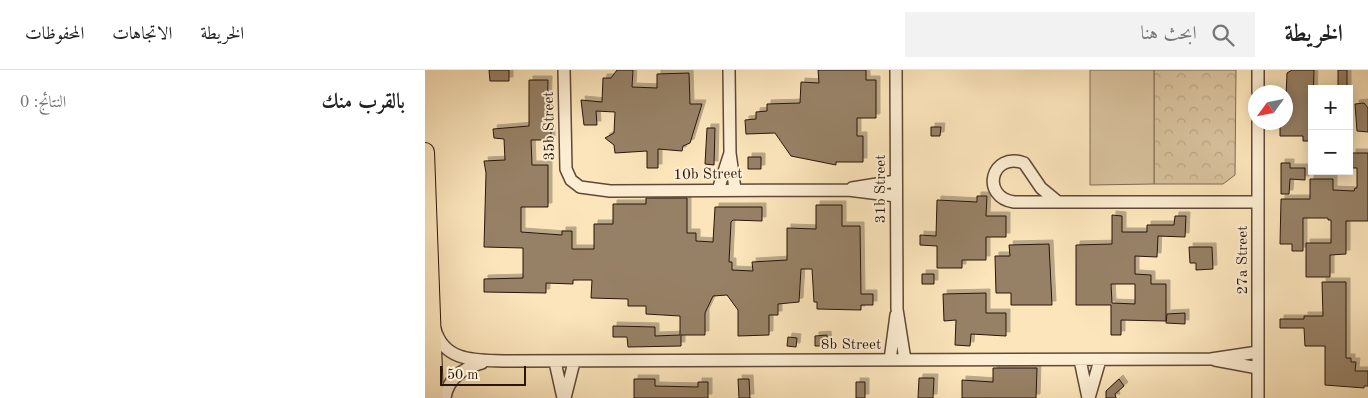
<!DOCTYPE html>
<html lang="ar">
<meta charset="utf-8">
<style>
:root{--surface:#fff;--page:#f2f2f2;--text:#222;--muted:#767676;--line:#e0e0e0}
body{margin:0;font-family:"Old Standard TT",Amiri,serif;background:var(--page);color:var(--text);direction:rtl}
.controls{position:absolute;right:15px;top:15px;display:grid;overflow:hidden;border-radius:0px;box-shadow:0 2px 12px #0003}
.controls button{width:45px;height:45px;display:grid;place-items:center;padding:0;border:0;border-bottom:1px solid var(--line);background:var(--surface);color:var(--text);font:25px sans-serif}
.compass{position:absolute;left:823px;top:15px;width:45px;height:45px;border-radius:50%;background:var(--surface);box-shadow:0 2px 12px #0003;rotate:237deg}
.scale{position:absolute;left:15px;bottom:12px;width:86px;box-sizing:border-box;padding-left:5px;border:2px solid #29150a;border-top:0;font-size:14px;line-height:18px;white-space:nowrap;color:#29150a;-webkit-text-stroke:4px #fdeed3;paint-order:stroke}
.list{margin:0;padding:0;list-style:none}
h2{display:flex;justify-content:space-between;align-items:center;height:65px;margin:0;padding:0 20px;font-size:21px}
h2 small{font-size:16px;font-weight:400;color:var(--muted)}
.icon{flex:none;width:28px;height:28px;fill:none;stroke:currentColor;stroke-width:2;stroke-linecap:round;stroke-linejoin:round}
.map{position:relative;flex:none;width:943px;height:328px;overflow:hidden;direction:ltr}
header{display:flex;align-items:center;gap:30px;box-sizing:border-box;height:70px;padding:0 25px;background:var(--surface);border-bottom:1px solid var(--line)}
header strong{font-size:24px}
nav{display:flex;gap:28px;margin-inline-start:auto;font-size:18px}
.search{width:350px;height:45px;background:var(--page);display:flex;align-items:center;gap:12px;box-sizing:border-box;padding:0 18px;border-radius:0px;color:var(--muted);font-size:19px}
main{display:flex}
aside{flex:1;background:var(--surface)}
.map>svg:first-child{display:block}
.forest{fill:url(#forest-crowns);stroke:#806c54}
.pitch{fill:#d8c29d;stroke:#806c54}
.building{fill:#978166;stroke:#29150a;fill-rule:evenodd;filter:url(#shadow)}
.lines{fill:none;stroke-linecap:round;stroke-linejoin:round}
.minor-casing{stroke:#5e4936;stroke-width:14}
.primary-casing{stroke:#29150a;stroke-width:20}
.minor{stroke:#fdeed3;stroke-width:11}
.primary{stroke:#fce5bb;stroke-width:18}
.labels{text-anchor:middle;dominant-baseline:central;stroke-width:4;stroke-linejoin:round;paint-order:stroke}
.street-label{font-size:15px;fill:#29150a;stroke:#fdeed3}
</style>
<header>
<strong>الخريطة</strong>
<div class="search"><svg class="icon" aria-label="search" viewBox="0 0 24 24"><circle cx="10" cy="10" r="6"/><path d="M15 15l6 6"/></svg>ابحث هنا</div>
<nav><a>الخريطة</a><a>الاتجاهات</a><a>المحفوظات</a></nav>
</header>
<main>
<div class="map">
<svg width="943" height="328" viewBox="0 0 943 328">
<defs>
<pattern id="forest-crowns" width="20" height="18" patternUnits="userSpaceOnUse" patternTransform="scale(1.25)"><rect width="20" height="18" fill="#d8c29d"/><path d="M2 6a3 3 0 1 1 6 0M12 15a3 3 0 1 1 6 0" fill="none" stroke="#b9a686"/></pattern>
<filter id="shadow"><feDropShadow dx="4" dy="-4" stdDeviation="0" flood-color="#0004"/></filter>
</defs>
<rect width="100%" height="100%" fill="#fce5bb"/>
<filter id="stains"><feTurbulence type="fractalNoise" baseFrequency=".004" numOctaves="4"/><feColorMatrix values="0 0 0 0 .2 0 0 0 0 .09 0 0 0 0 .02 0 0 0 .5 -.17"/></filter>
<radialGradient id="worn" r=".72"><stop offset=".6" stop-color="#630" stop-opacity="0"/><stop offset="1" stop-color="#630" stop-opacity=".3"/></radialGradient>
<!-- forest -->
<path class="forest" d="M729,0h82l-1,105 -12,9h-69z"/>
<!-- pitch -->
<path class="pitch" d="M665,0h64v114l-64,1z"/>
<!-- building -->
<path class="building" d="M64,0h20v11h-19z
M192,0h16l-1,17 25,1v-14l32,-1 1,31h12l-12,39 -7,3 -1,5 -24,-2v19h-11v-17l-32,2 -1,-8 -9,-7 9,-5 1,-21 -19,-1 1,14h-13l-3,-25 21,2 1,-24h8z
M393,0h48v10h10v38h-19v18h6v26h-27v3l-45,-9 -16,-23 -29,1 -1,-14 11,-1v-7l11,-1v-7l33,-1 1,-21 18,1z
M867,0h22l-2,71h-9v-5h-23v-14h5l2,-49z
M913,0h9v19h-9z
M104,10h19l-1,49h4v11h-20l1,25h16v42h-27v25l41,3v-4h10v18h22v-25h19v-20h33v-6h41v35h9v8l17,1 2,-35h47v14l-29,-1 -2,2 -2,40h3v8l21,1 -1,-9 35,-2v-32l29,1v-24h26v21h18l1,68h12v11h-12v5l-44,-1v-7h-3l-2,-33h-11l-2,33 -21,2v11h-9v20l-31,1v-26l-11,-15 -14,1 -8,17v22h-24v11l-53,1 -1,-10h-14v-11l42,1v9l25,-1v-19l-34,-2v-8h-18v-7l-37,-1 1,-18h-19v4l-27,-1v10l-62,-1v-13l39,-1v-30l-39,-1 2,-74 -2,-12 21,-1 -1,-21 -10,-1 -1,-9 36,-3z
M939,33l4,5v24l-11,-1 -2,-27z
M506,57h10l-1,9h-9z
M282,58h8l-1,37 -9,-1z
M927,83h16v68h-22v33l-16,1v22h-24v-34h25v-23h-3v-2h-25v33h-11v-7h-12l1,-45h29v-20h23v11l21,1 1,-3h2v-20h-5z
M323,87h13v12h-13z
M856,93h9v5h15v12l-15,-1 -1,15h-8z
M552,126h10l-1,20h20v21h-20v23h-24v8h-25v-22l-17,-1v-10l16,1 1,-36 40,2z
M687,145l10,1v16h25v-7h27l1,-9h11l-1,21 -27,-1 -1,21 -22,-1v18l16,1v9h15v37l-45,-1v15h-10v-30h-35v-60l36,-1zM686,214h24v20l-23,-1z
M624,174l3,61h-41v-12h-15l-1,-37h15l-1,-11z
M764,177h23l1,22 -17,1v-7h-6z
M497,204h12v10h-12z
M897,212h24v76h5v4h5l-1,9h13v15h-4v2l-39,-3v-39h-20l-1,-18h-24v-9h24v-3h19z
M561,223v20h20v23l-35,-2 -1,12 -15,-1 1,-25 -12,1 -1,-27z
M760,243v11l-19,-1 1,-9z
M402,265l1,11h-13v-10z
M363,267l9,1 -1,9 -9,-1z
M568,298h44l-1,30h-74v-18l31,2z
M494,308h15l-1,20h-15z
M209,309h21v7l43,1v-5h10v16h-74z
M313,309h11l1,19h-11z
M694,309l5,7 -9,8 1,4h-10v-7z
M431,312h9v16h-9z"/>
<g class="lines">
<!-- minor casing -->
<g class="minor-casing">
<path id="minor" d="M139,0l2,99 5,11 9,7 30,4 238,-1 48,6
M304,0l1,83 5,36
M471,0l1,239 8,51
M833,0v22
M833,52v276
M427,118l44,-7
M293,120l12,-37
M633,132l-17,-14 -17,-25c-33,-12 -44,34 -10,39h244
M10,259c9,33 41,31 68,32l708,-2 47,-7
M465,290l6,-45
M655,290l8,38
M790,290l43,8
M130,292l8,36
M20,328c3,-20 18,-30 37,-35
M140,328l9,-36
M664,328l11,-38"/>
</g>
<!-- primary casing -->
<g class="primary-casing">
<path id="primary" d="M0,82l9,246"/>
</g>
<!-- minor -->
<use href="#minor" class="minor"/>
<!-- primary -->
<use href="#primary" class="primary"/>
</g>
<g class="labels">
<!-- street labels -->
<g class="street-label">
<text transform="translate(125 56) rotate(-91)">35b Street</text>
<text transform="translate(283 105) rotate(-1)">10b Street</text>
<text transform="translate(456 119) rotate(-90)">31b Street</text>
<text transform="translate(818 190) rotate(-90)">27a Street</text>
<text x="426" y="275">8b Street</text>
</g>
</g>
<rect width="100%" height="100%" filter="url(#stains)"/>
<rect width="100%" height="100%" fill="url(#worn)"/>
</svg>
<div class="controls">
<button>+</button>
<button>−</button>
</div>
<svg class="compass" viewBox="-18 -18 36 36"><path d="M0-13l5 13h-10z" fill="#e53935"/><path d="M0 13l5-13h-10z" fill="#767676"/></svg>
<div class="scale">50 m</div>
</div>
<aside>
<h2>بالقرب منك<small>النتائج: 0</small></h2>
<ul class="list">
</ul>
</aside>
</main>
